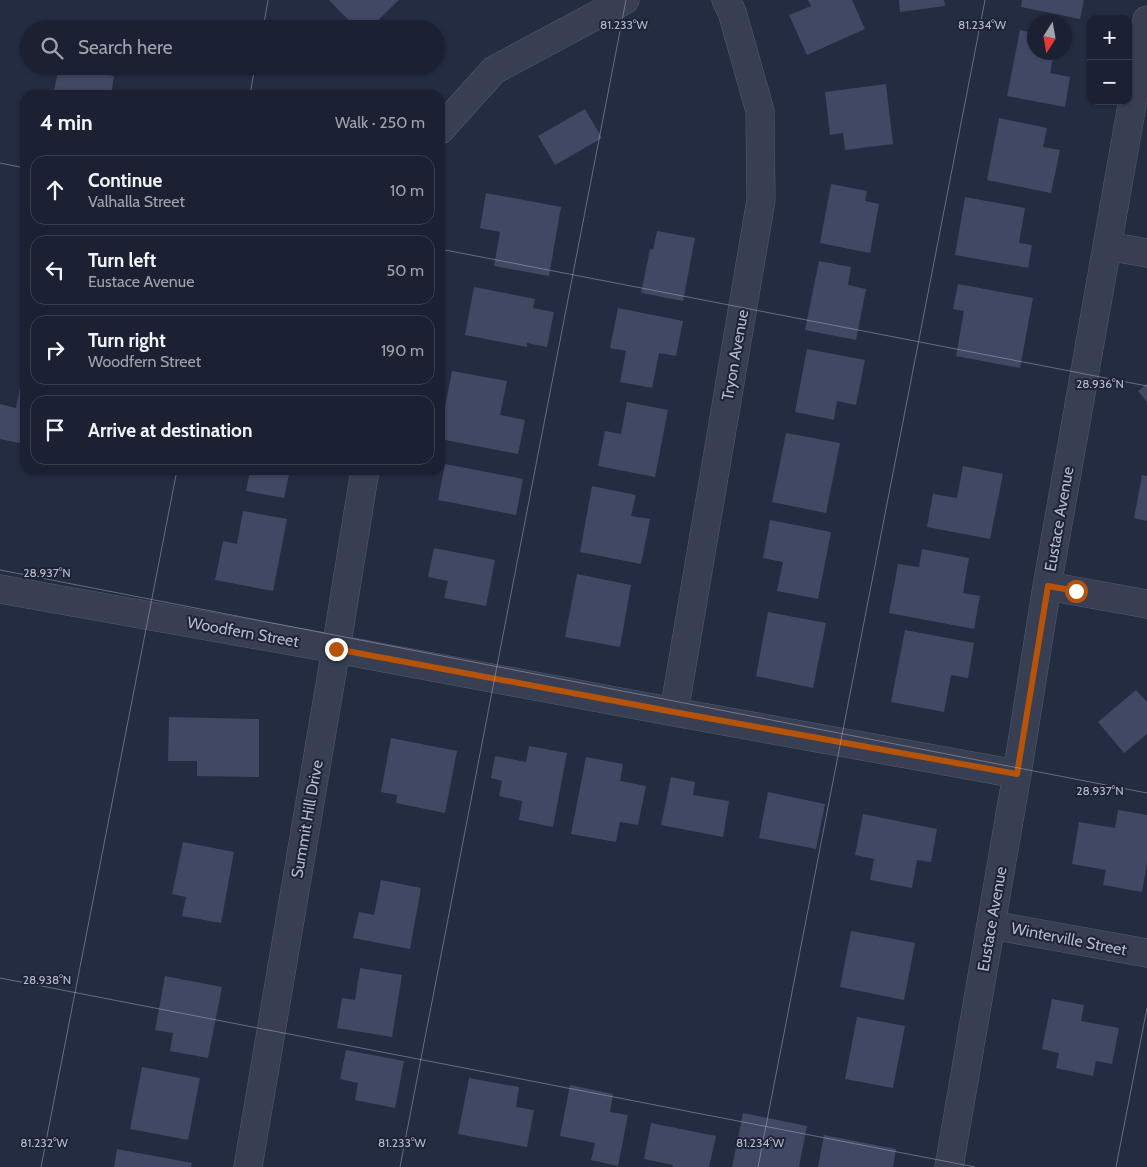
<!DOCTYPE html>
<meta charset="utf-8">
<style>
:root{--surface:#1b2132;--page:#24293a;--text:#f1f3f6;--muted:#a0a3ac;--line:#393e4d}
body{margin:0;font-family:Cabin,sans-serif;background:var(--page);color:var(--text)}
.controls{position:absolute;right:15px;top:15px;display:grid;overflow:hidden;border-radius:10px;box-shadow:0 1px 4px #0004}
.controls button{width:45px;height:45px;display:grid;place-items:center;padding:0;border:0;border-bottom:1px solid var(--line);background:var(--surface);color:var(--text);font:25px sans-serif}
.compass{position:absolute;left:1027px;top:15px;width:45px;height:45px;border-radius:50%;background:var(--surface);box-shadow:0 1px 4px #0004;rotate:191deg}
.stop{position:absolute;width:15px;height:15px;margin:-11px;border:4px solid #b45309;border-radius:50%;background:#fff}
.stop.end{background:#b45309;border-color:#fff;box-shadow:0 1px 5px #0008}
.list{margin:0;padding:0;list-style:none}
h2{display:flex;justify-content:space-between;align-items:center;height:65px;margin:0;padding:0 20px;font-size:21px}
h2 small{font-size:16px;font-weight:400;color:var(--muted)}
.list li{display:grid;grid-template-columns:32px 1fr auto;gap:15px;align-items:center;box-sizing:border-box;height:70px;margin:0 10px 10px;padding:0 10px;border:1px solid var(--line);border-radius:15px}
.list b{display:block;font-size:19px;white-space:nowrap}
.list p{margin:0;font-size:16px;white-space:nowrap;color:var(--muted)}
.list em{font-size:16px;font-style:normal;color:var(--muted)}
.icon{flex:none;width:28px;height:28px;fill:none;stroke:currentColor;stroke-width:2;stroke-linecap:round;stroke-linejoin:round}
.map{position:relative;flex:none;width:1147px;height:1167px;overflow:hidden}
.search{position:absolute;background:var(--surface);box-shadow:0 1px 4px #0004;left:20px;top:20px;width:425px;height:55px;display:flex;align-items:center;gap:12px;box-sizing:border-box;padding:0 18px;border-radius:28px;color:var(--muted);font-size:19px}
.panel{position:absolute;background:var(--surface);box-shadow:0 1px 4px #0004;left:20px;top:90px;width:425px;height:385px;border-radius:15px}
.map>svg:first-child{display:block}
.building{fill:#404863}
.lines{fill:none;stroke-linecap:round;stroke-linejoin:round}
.minor-casing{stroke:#545a6c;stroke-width:29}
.minor{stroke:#393f52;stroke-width:28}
.route{stroke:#b45309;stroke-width:6}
.ticks{fill:none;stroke:#b6bacc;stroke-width:1;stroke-opacity:0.45}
.labels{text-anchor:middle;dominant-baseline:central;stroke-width:4;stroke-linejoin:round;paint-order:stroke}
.street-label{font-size:16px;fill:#b6bacc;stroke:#1d2437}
.ticks-label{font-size:12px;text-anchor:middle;fill:#b6bacc;stroke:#1d2437;stroke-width:4;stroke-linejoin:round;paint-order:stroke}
</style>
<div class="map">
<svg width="1147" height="1167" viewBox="0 0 1147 1167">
<rect width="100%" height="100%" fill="#242c42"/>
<!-- building -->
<path class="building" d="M329,0h70l-30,29h-12z
M808,0h44l13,29 -58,26 -18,-40 22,-9z
M899,0h45l1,6 -45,6z
M1022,0h62l-4,19 -59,-12z
M1020,30l14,3v19h20l-4,21 20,4 -5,30 -58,-11z
M59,66h7l48,10 -3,19h-58z
M886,84l7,60 -48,6 -2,-17 -13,2 -5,-43z
M585,109l17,29 -47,27 -17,-29z
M999,118l48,10 -4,19 17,3 -9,43 -64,-13z
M831,184l36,7 -2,10 14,3 -9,49 -50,-10z
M486,193l75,14 -12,69 -55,-10 6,-34 -20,-4z
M965,197l60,11 -6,35 13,2 -4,23 -73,-13z
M657,231l38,7 -12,63 -42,-8 9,-44 3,1z
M819,261l32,6 -3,18 18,4 -10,51 -51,-10z
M958,284l75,14 -13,70 -64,-12 8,-45 -11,-2z
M474,287l61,12 -2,9 21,4 -7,35 -20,-4v4l-62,-12z
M618,308l65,13 -7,35 -17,-3 -7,35 -32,-6 6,-31 -16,-3z
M807,349l58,11 -9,45 -19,-4 -3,19 -39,-8z
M24,366h1v78l-25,-5v-35l16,4z
M452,371l55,10 -7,34 25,5 -7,34 -78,-15v-7z
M1147,384v18l-9,-11z
M627,402l41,8 -13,67 -57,-11 7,-35 16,3z
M786,433l54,10 -14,70 -54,-11z
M445,464l78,15 -7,36 -78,-15z
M963,466l40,8 -13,65 -63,-12 6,-33 24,4z
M250,470h40l-6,28 -38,-7z
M294,470h14l-1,4 -13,-3z
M1142,475l5,1v45l-13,-3z
M592,486l44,9 -5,21 19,3 -9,45 -61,-12z
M243,511l44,8 -14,72 -58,-11 8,-39 14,3z
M770,520l61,12 -13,67 -41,-8 6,-29 -20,-4z
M434,548l61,12 -9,46 -42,-8 4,-17 -20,-4z
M922,549l47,9 -6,35 17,3 -6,33 -85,-16 9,-49 21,3z
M577,574l54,11 -11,62 -55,-10z
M768,612l58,11 -13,65 -57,-12z
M905,630l69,13 -6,35 -17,-3 -7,37 -53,-10z
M1136,690l11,12v32l-23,19 -26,-31z
M169,717l90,2v58l-62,-1v-15h-29z
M391,738l66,13 -12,62 -49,-10 1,-8 -16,-3z
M529,746l38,7 -14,74 -34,-7 3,-19 -23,-5 3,-15 -11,-3 4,-22 31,6z
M586,757l37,7 -3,17 26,5 -8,39 -18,-3 -4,20 -45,-8z
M671,777l24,5 -2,13 36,6 -6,36 -62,-12z
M768,792l57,12 -9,45 -57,-11z
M1118,810l29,5v48l-5,29 -39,-7 3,-15 -34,-6 7,-42 36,6z
M863,814l74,15 -6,33 -14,-2 -5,28 -42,-8 4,-21 -19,-4z
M183,842l51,10 -13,71 -39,-7 4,-19 -14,-3z
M381,880l40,8 -11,61 -57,-11 6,-26 15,3z
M851,931l64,12 -11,57 -64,-13z
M360,968l42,7 -10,62 -55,-9 5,-30 13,2z
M165,976l57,11 -14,71 -38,-7 3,-18 -18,-3z
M1052,999l32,6 -3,16 38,7 -7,36 -16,-3 -3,15 -37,-8 3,-15 -17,-4z
M857,1017l48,9 -12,62 -48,-9z
M346,1050l58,11 -9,47 -40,-8 3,-17 -18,-4z
M142,1067l58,11 -12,62 -58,-11z
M469,1078l50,9 -3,20 18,3 -7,37 -69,-13z
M570,1085l43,9 -3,18 18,3 -10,51 -27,-6 4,-17 -35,-7z
M743,1113l64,13 -8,41h-67z
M651,1123l65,13 -7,31h-36v-2l-29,-6z
M824,1135l72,14 -3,18h-75z
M117,1149l75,14 -1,4h-77z"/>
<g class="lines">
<!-- minor casing -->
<g class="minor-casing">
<path id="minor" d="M440,130l54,-60 131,-70
M1107,246l40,7
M1047,586l100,18
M0,589l336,60 338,63 343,62
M674,712l87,-512 -1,-89 -28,-99 -6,-12
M991,925l156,28
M248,1167l88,-518 29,-179
M949,1167l68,-393 30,-188 100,-566"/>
</g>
<!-- minor -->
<use href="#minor" class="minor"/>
</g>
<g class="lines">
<!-- route -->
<path class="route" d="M336,649l338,63 343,62 31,-188 28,5"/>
</g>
<!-- ticks -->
<path class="ticks" d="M263,29l5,-29M250,95l5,-29M0,163l25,5M440,249l707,137M0,570l1147,223M0,978l975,189M41,1167l136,-697M400,1167l226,-1167M758,1167l227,-1167M1116,1167l31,-159"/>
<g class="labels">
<!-- street labels -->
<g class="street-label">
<text transform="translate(735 355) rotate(-80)">Tryon Avenue</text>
<text transform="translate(1059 519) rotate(-80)">Eustace Avenue</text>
<text transform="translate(243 632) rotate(10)">Woodfern Street</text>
<text transform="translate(307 819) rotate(-80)">Summit Hill Drive</text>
<text transform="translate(992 919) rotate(-80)">Eustace Avenue</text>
<text transform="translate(1069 939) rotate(11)">Winterville Street</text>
</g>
</g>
<g class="ticks-label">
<text x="624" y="29">81.233°W</text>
<text x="982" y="29">81.234°W</text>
<text x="1100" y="388">28.936°N</text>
<text x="47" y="577">28.937°N</text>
<text x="1100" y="795">28.937°N</text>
<text x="47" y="984">28.938°N</text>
<text x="44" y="1147">81.232°W</text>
<text x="402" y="1147">81.233°W</text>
<text x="760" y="1147">81.234°W</text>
</g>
</svg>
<div class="controls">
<button>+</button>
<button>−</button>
</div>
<svg class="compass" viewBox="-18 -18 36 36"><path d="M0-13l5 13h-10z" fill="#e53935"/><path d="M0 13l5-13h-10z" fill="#a0a3ac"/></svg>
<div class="stop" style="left:1076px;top:591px"></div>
<div class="stop end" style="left:336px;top:649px"></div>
<div class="search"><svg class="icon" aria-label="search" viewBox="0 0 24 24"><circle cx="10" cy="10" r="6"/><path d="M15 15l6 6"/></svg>Search here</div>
<section class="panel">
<h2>4 min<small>Walk · 250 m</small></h2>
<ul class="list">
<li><svg class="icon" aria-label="ahead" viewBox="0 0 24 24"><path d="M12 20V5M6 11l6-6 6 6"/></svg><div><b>Continue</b><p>Valhalla Street</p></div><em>10 m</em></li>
<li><svg class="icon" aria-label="left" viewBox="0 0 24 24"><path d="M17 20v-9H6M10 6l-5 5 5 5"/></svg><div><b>Turn left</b><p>Eustace Avenue</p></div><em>50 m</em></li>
<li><svg class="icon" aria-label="right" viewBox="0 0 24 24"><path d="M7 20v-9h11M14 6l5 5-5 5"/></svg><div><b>Turn right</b><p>Woodfern Street</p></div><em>190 m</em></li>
<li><svg class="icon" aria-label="arrive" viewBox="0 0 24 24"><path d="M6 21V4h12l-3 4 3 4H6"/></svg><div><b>Arrive at destination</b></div></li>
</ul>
</section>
</div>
